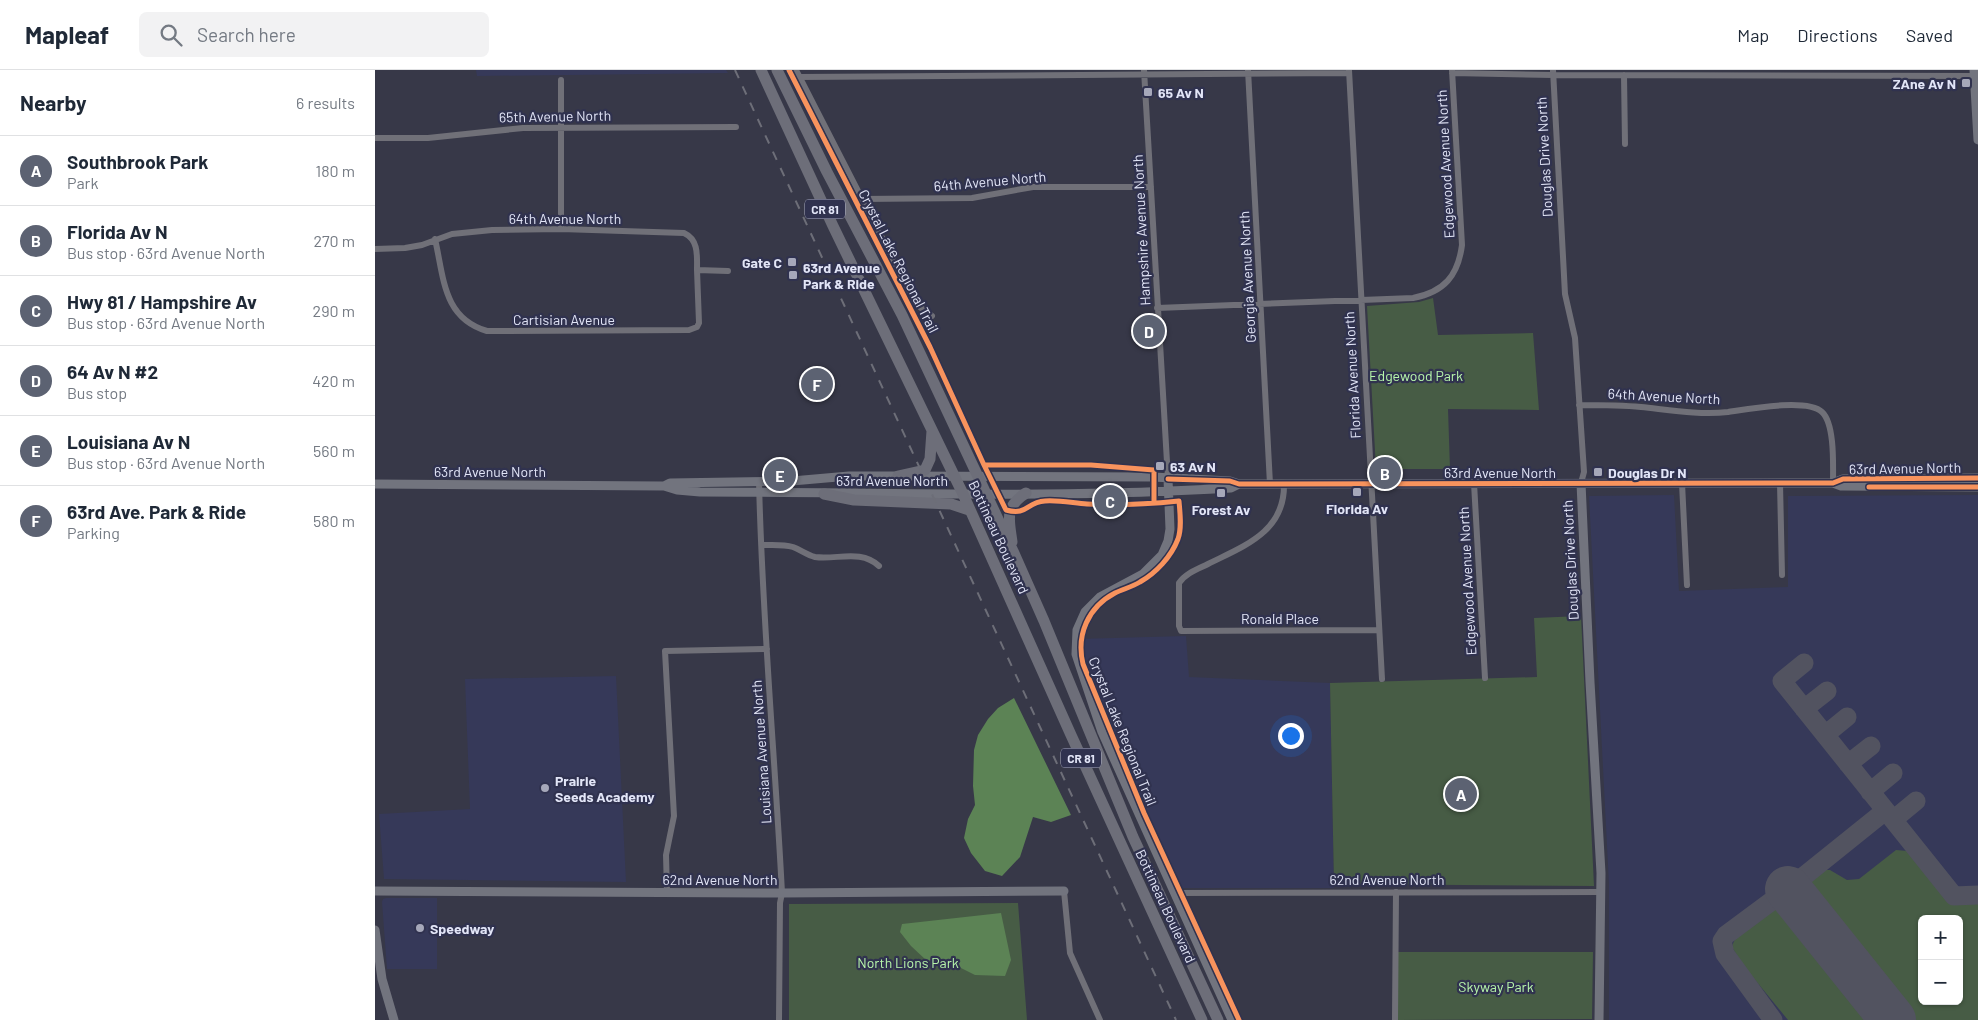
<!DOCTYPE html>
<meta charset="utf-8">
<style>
:root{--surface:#fff;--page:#f2f2f3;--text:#1f2937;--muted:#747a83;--line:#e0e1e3;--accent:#5c6272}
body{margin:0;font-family:Barlow,sans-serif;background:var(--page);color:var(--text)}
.controls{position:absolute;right:15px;bottom:15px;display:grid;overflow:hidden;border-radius:8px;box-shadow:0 1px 4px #0004}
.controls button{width:45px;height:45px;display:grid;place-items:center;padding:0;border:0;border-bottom:1px solid var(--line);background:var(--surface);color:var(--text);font:25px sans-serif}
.you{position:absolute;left:915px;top:665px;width:18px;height:18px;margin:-12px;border:4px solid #fff;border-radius:50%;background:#1a73e8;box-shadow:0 0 0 8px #1a73e833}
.badge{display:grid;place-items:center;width:32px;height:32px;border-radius:50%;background:var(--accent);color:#fff;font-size:16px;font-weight:700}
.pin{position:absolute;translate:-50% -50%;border:2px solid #fff;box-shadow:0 1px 5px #0006}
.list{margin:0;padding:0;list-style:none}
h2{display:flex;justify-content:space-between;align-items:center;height:65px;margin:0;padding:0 20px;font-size:21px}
h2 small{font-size:16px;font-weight:400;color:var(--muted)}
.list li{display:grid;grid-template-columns:32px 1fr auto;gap:15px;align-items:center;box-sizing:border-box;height:70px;padding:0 20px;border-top:1px solid var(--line)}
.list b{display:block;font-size:19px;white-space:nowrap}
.list p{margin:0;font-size:16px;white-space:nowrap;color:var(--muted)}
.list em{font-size:16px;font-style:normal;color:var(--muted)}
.icon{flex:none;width:28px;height:28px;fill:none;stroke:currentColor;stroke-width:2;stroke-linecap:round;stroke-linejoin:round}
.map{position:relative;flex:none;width:1603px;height:950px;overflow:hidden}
header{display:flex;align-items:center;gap:30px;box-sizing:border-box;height:70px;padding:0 25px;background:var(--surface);border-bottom:1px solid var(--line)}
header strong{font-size:24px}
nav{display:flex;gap:28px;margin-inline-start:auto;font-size:18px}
.search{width:350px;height:45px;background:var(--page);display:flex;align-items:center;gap:12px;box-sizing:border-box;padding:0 18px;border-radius:8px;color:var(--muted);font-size:19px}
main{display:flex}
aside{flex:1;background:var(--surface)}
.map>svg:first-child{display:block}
.built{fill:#363959;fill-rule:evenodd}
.green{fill:#475c45;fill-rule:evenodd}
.water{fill:#5c8355}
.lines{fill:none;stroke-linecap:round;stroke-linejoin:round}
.taxiway{stroke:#525360;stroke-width:19}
.runway{stroke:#525360;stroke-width:46}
.street{stroke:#707078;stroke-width:6}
.secondary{stroke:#72747e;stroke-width:9}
.highway{stroke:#6d6e79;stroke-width:11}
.rail{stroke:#6d6e78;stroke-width:2;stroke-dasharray:9 9;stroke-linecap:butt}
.cycleway-casing{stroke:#30324f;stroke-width:8}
.cycleway{stroke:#f8935d;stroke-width:5}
.poi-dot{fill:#a6a8ba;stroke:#30324f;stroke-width:2}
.labels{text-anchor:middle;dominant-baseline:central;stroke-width:4.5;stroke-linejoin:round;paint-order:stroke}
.shield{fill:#30324f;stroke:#adafc5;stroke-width:1}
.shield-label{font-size:12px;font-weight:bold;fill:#e2e5f7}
.poi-label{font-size:14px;font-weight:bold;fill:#e2e5f7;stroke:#30324f;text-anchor:start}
.street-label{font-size:14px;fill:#e2e5f7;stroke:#30324f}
.park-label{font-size:14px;fill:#b8f7ab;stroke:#30324f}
</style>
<header>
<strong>Mapleaf</strong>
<div class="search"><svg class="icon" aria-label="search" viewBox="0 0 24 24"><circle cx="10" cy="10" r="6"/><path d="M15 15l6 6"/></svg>Search here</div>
<nav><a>Map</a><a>Directions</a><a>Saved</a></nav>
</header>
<main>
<aside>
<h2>Nearby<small>6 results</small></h2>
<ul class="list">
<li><span class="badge">A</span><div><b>Southbrook Park</b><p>Park</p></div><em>180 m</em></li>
<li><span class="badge">B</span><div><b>Florida Av N</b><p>Bus stop · 63rd Avenue North</p></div><em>270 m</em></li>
<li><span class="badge">C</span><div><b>Hwy 81 / Hampshire Av</b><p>Bus stop · 63rd Avenue North</p></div><em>290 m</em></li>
<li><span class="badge">D</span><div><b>64 Av N #2</b><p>Bus stop</p></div><em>420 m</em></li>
<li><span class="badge">E</span><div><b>Louisiana Av N</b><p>Bus stop · 63rd Avenue North</p></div><em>560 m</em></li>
<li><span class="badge">F</span><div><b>63rd Ave. Park &amp; Ride</b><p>Parking</p></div><em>580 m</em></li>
</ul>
</aside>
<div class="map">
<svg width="1603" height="950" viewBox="0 0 1603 950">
<rect width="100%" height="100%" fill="#373848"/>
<!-- built -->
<path class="built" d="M101,0h250l2,3 -251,3z
M1299,425l5,96 109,-4v-91l190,-1v525h-369v-136l-20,-388zM1547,849h37v82h-37z
M811,566l3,41 141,6 4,205h-154l-7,-4 -90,-214 -5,-31z
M241,606l10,206 -242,-3 -5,-65 91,-5 -5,-130z
M11,828h51v71h-50l-5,-67 1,-3z"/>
<!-- green -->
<path class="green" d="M1058,228l5,37 95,-2 6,77 -91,-1 2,60h-74l-9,-163 52,-4z
M1206,546l13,270 -260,-2 -4,-201 207,-6 -3,-59z
M1521,780l12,1 36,45 19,5h15v119h-68l-102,-126 -1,-13 14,-11h9l17,10 12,-1zM1547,849h37v82h-37z
M643,833l9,117h-238v-116z
M1406,838l5,1 4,5 86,106h-88l-46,-56 -10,-17c3,-15 34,-39 49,-39z
M1023,882h195l-1,67 -194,1z"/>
<!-- water -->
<path class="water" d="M639,628l57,117 -20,7 -18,-5 -13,40 -18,19 -17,-5 -14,-18 -7,-15 4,-19 7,-14 -2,-19 1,-36 4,-15 10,-16 10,-11z
M626,843l10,47 -6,16 -30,-1 -20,-10 -29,-5 -15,-14 -11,-14 2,-8z"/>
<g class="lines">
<!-- taxiway -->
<path class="taxiway" d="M1429,593l-22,18 172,215 24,-1
M1429,639l23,-18
M1450,665l22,-18
M1473,694l23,-18
M1495,722l23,-19
M1518,750l23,-19
M1398,950l-48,-66 -3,-13 4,-6 62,-46 97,-78"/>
<!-- runway -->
<path class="runway" d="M1413,819l105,131"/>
<!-- street -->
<path class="street" d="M421,0l120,234 16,12
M769,0l24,409
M873,0l22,414
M974,0l33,609
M1178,0l12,224 10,44 9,134 -3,11
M1077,3l101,2 424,1
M1249,5l1,69
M424,7l550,-4
M186,10v149
M0,68h53l95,-10 213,-1
M486,129l111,-1 61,-11h118
M60,169c9,39 8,79 52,92l202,-1 8,-3 2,-4 -2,-53
M0,179l30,-1 17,-3 30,-11 40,-4 69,-1 123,4c15,7 13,23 13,37l31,1
M782,238l256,-10c31,-6 45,-22 49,-53l-10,-175
M1204,335c21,0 41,0 62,2 29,3 58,8 87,5 20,-3 79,-14 94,0 13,12 11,54 11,71
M384,411c3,138 16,275 23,412l-2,10 -1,117
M1099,413l11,195
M1307,413l5,102
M1405,413l2,92
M909,414c1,48 -40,62 -76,80 -10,5 -22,9 -29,19v43l2,5 198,-1
M387,475c11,0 21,-1 31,2 8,3 14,8 22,10 22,3 46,-8 64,9
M689,821l6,62 30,67
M292,822l-1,-37 8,-39 -9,-165 102,-2
M799,823l426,-1
M1020,950l1,-128"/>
<!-- secondary -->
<path class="secondary" d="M1599,0l4,70
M793,409l2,50 -2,12 -6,14 -19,19 -43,23 -15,15 -8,18 -1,24 26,78 130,288
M1206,413l9,199 11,191 -2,147
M1458,413l8,3 137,1
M0,414l289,2 13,4 23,2c177,0 354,7 531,-4l8,-4
M289,416l6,-3 122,-2 57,-5h49l255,1 77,4 9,3 594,-1 10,-4 135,-1
M0,821l407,2 282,-2
M0,860l7,49 12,41"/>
<!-- highway -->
<path class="highway" d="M386,0l72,156 130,268 108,241 131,285
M402,0l50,102 75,143 111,236 31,70 89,216 85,183
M523,406l27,-6 5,-11 2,-28
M449,424l30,6 97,4 18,6
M637,472c-3,-23 -8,-35 14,-49"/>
<!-- rail -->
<path class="rail" d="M360,0l441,950"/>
<!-- cycleway casing -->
<g class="cycleway-casing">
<path id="cycleway" d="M414,0l141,277 54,118h107l63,5v32
M609,395l22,45c22,6 20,-8 39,-9 14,-1 28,2 42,3 30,2 62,0 92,-3 1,12 3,27 -1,38 -7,18 -22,34 -38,43 -8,5 -17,7 -25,11 -27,14 -39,42 -32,71l61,149 95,207
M793,409l62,2 9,3 594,-1 10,-4 135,-1
M1494,417h109"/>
</g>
<!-- cycleway -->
<use href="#cycleway" class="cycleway"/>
</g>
<!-- markers -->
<g class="poi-dot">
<rect x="1586" y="8" width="10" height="10" rx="2.5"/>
<rect x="768" y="17" width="10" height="10" rx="2.5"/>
<rect x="412" y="187" width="10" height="10" rx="2.5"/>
<rect x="413" y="200" width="10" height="10" rx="2.5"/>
<rect x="780" y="391" width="10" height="10" rx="2.5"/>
<rect x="1218" y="397" width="10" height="10" rx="2.5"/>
<rect x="977" y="417" width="10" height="10" rx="2.5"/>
<rect x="841" y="418" width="10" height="10" rx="2.5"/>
<circle cx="170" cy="718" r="5"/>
<circle cx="45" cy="858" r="5"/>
</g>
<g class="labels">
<!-- shield labels -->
<g class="shield">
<rect x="430" y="129.5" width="40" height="19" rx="4"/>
<rect x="686" y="678.5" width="40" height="19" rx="4"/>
</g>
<g class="shield-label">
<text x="450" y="139">CR 81</text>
<text x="706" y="688">CR 81</text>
</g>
<!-- poi labels -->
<g class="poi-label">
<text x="1581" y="13" text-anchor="end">ZAne Av N</text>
<text x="783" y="22">65 Av N</text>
<text x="407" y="192" text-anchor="end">Gate C</text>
<text x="428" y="197">63rd Avenue<tspan x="428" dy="16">Park &amp; Ride</tspan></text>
<text x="795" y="396">63 Av N</text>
<text x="1233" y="402">Douglas Dr N</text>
<text x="982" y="438" text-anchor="middle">Florida Av</text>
<text x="846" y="439" text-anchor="middle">Forest Av</text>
<text x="180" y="710">Prairie<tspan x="180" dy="16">Seeds Academy</tspan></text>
<text x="55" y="858">Speedway</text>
</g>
<!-- street labels -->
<g class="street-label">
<text transform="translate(180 46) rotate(-1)">65th Avenue North</text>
<text transform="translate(1169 87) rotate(-93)">Douglas Drive North</text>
<text transform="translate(1070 94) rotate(-93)">Edgewood Avenue North</text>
<text transform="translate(615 111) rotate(-5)">64th Avenue North</text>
<text x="190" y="148">64th Avenue North</text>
<text transform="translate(766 160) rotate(-93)">Hampshire Avenue North</text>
<text transform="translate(524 191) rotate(63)">Crystal Lake Regional Trail</text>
<text transform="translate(872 207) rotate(-93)">Georgia Avenue North</text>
<text x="189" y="249">Cartisian Avenue</text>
<text transform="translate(977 305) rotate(-93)">Florida Avenue North</text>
<text transform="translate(1289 326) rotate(3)">64th Avenue North</text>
<text transform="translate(1530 398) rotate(-1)">63rd Avenue North</text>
<text x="115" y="401">63rd Avenue North</text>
<text x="1125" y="402">63rd Avenue North</text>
<text x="517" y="410">63rd Avenue North</text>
<text transform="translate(624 467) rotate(65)">Bottineau Boulevard</text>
<text transform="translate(1195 490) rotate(-93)">Douglas Drive North</text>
<text transform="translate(1092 511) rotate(-93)">Edgewood Avenue North</text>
<text x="905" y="548">Ronald Place</text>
<text transform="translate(748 661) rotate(68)">Crystal Lake Regional Trail</text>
<text transform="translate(386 682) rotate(-94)">Louisiana Avenue North</text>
<text x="345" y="809">62nd Avenue North</text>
<text x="1012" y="809">62nd Avenue North</text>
<text transform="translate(791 836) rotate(65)">Bottineau Boulevard</text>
</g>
<!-- park labels -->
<g class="park-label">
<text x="1041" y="305">Edgewood Park</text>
<text x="533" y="892">North Lions Park</text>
<text x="1121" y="916">Skyway Park</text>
</g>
</g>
</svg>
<div class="controls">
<button>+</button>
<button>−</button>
</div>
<div class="you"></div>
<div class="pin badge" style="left:1086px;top:724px">A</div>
<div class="pin badge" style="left:1010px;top:403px">B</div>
<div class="pin badge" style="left:735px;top:431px">C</div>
<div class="pin badge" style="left:774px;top:261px">D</div>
<div class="pin badge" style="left:405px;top:405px">E</div>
<div class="pin badge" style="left:442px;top:314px">F</div>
</div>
</main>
